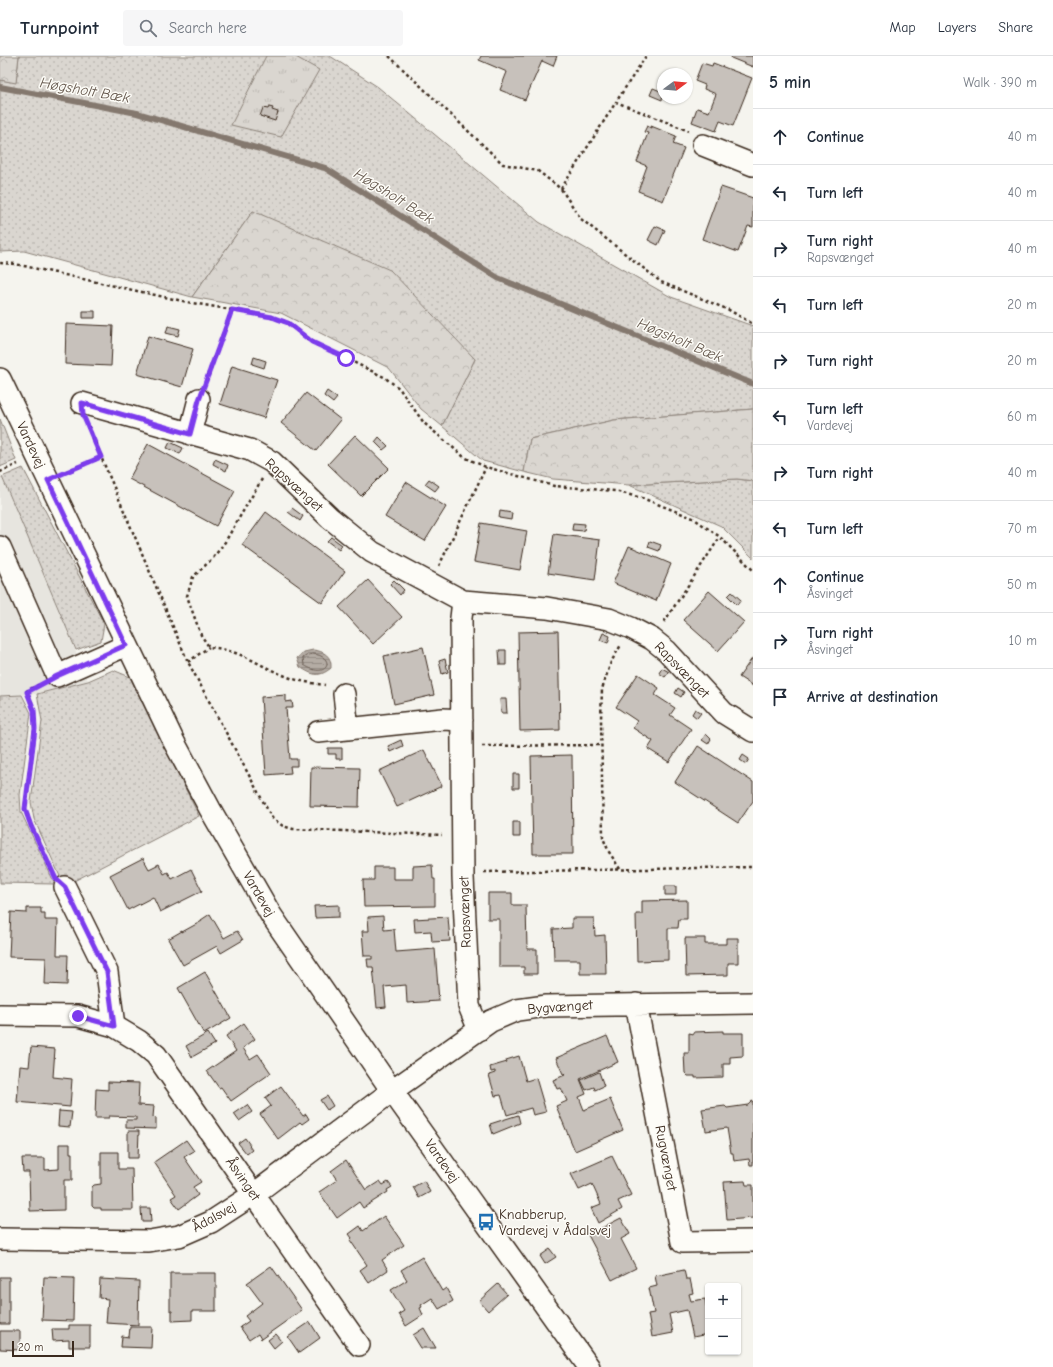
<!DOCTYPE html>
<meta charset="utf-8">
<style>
:root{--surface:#fff;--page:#f6f6f7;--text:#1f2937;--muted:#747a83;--line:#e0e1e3}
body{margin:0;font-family:"Comic Neue",sans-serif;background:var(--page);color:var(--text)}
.controls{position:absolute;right:12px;bottom:12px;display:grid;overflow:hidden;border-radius:4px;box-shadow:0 1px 3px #0004}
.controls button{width:36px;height:36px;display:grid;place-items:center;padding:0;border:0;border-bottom:1px solid var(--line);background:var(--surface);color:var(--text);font:20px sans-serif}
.compass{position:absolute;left:657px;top:12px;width:36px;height:36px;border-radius:50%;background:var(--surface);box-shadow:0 1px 3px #0004;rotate:74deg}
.scale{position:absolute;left:12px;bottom:10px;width:62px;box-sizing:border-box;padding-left:4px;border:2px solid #3b2a1e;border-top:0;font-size:11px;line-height:14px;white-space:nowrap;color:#3b2a1e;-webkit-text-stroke:3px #fdfcf7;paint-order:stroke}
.stop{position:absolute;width:12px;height:12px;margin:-9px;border:3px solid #7c3aed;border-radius:50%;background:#fff}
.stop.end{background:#7c3aed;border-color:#fff;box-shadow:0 1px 4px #0008}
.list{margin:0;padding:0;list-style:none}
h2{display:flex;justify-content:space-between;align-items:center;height:52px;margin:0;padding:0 16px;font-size:17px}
h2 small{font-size:13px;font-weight:400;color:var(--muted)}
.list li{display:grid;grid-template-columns:26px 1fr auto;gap:12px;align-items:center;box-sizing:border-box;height:56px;padding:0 16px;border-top:1px solid var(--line)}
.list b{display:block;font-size:15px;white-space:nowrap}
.list p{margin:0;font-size:13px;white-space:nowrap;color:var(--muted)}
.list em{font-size:13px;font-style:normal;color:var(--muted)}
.icon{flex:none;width:22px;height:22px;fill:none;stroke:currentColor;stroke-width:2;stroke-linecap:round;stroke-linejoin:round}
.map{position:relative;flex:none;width:753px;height:1311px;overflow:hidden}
header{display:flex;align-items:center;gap:24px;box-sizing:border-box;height:56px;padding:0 20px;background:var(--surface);border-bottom:1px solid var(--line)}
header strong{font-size:19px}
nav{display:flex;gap:22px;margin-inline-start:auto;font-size:14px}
.search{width:280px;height:36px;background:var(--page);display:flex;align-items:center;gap:10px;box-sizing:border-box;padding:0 14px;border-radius:4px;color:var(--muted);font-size:15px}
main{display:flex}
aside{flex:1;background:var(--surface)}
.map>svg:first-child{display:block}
.built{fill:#e7e5df}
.grass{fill:url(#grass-dots);stroke:#8a8077}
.forest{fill:url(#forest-crowns);stroke:#8a8077}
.park{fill:url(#park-tufts);stroke:#8a8077}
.water{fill:url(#water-rules);stroke:#84786e}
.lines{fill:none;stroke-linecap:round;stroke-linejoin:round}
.shore{stroke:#6b5e54;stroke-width:1}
.stream{stroke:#84786e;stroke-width:6}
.building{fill:#c7c1bb;stroke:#3b2a1e}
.minor-casing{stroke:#3b2a1e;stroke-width:24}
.path{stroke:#3b2a1e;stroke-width:2.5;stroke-dasharray:3 3;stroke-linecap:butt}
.minor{stroke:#fdfcf7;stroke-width:21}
.route{stroke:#7c3aed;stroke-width:5}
.labels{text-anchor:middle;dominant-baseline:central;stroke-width:3;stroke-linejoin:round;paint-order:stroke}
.street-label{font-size:14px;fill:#3b2a1e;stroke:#fdfcf7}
.poi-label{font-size:14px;fill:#3b2a1e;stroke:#fdfcf7;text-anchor:start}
.water-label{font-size:15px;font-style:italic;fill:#65584d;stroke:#fdfcf7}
</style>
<header>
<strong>Turnpoint</strong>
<div class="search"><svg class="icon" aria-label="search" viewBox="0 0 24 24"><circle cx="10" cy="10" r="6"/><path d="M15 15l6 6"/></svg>Search here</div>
<nav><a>Map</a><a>Layers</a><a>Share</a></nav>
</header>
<main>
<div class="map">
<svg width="753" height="1311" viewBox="0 0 753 1311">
<defs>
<pattern id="grass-dots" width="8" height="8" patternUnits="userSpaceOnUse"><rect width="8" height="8" fill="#dad6d0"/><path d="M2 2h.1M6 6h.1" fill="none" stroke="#bcb8b2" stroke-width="1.8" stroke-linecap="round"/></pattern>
<pattern id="forest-crowns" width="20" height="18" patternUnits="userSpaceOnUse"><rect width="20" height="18" fill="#dad6d0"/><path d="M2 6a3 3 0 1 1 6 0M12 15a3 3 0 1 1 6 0" fill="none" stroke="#bcb8b2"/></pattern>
<pattern id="park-tufts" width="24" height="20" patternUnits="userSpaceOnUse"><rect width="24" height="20" fill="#dad6d0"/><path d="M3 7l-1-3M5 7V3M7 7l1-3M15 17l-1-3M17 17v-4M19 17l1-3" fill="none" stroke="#bcb8b2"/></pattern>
<pattern id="water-rules" width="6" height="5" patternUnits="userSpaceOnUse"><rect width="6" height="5" fill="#b4aca4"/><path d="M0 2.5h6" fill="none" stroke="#948c85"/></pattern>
</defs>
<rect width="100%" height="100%" fill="#f5f4ee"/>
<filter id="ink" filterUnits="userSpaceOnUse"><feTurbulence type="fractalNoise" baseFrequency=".025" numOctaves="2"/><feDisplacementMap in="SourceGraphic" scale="8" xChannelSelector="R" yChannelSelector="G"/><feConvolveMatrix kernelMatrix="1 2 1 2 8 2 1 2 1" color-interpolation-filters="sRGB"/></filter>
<g filter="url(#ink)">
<!-- built -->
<path class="built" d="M0,415l88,210 -51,13 -37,2z"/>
<!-- grass -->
<path class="grass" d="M19,0h311l48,31 161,135 132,75 82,29v83l-139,11 -84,19 -6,33 -41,-11 -41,-35 33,-67 -222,-148 -61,86 -168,-46 -24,1v-172l16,2z
M0,363l16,41 -16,7z
M23,412l81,156 -3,17 -25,9 -74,-173z
M737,423l16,2v77l-32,-32 -92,-41z
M113,614l17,7 69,139 -127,66 -9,1 -29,-64 -3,-17 11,-81 -5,-27 51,-13z
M22,639l9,18 -11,82 1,17 34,72 -55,-1v-187z"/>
<!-- forest -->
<path class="forest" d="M0,0h19l-3,27 -16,-3z
M253,155l137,59 85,89 -33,67 -21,-17 -32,-41 -108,-55 -89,-16z
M753,353v72l-16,-2 -108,6 -76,-6 -29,-7 6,-33 84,-19z"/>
<!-- park -->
<path class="park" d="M266,0h28l25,14 -38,67 -50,-12z"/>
<!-- water -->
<path class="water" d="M313,594c11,1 19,6 18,18 -12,10 -19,7 -31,-1l-3,-9 7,-6z"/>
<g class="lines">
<!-- shore -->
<path class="shore" d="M313,598c24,2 15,27 -9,11l-1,-7 3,-2z"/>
<!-- stream -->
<path class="stream" d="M0,31l137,26 188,55 173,110 255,106"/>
</g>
<!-- building -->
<path class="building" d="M481,0h76l-4,10 -11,-5 -17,39 -25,-10 7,-18 -28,-12z
M732,0h21v11l-22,-9z
M702,7l10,3 1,-3 39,15 -19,48 -13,-5 -4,10 -24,-9 5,-14 12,4 7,-18 -12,-5 1,-4 -10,-4z
M653,32l10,4 -1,8 -12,-5z
M269,51l4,1 -1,2 6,2 -3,9 -15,-5 3,-8 5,1z
M647,70l4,2v-2l25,10 -3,8 11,4 -21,53 -25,-10 9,-25 -10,-4 11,-29 -4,-1z
M721,131l32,11v29l-5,-1 -10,26 -36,-13z
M655,170l10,4 -7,15 -10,-5z
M83,255h12v7h-12z
M66,268l47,2 -2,40 -46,-2z
M168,270l12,3 -2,7 -12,-3z
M148,280l45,13 -11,38 -45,-13z
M254,301l12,4 -2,7 -12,-4z
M232,310l45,14 -13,38 -44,-14z
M327,335l10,7 -4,5 -9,-7z
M306,337l35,27 -25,31 -35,-28z
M355,379l34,33 -28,28 -33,-32z
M379,381l9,9 -5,4 -8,-8z
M170,386l13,6 -3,6 -13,-6z
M148,388l87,47 -19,35 -87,-47z
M215,403l13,6 -2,6 -13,-7z
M429,423l10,7 -4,5 -10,-7z
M406,426l40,25 -21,34 -40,-24z
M292,452l11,8 -3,5 -12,-9z
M500,455l12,2 -1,7 -12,-2z
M266,456l79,59 -23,32 -80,-58z
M481,467l46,8 -7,39 -46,-8z
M573,467l12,1 -1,7 -12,-1z
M554,478l46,6 -5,40 -47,-7z
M331,481l11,8 -3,5 -12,-9z
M650,485l11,4 -2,6 -11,-4z
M629,490l42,18 -15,37 -43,-18z
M368,524l34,37 -29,27 -34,-37z
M394,524l10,10 -4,5 -10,-11z
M709,535l35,31 -26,29 -35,-31z
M732,536l9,8 -4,5 -9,-9z
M558,575l2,99 -40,1 -2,-99z
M603,577l7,3 -2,7 -8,-3z
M423,591l11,48 -40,9 -10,-48z
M499,594h7v15h-6z
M753,601v29l-14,-9z
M445,603l3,13 -6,2 -3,-13z
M662,612l7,4 -4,5 -6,-4z
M638,618l21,14 -4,7 20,13 -5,7 21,14 -22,33 -21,-13 5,-8 -20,-13 4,-7 -21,-14z
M678,632l6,4 -3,5 -6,-4z
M286,639v7l6,-1 1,7h-7l4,51h7v7h-7l1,7 -25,2 -5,-78z
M500,643h6l1,14h-6z
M695,653l6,4 -4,5 -5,-4z
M706,678l5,5 -3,5 -6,-4z
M401,684l2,6 -13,6 -2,-6z
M698,690l55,36v19l-15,22 -63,-41z
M328,692h14v11h-6v-5h-8z
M424,694l18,36 -45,21 -18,-36z
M572,699l1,99h-40l-2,-98z
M743,699l6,4 -3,5 -6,-4z
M311,711l49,1 -1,39 -49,-1z
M513,718h6v14h-6z
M513,766h7v15h-7z
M143,802l6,11 10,-5 5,10 4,-2 4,7 19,-10 11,22 -42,21 -7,-15 -25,13 -18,-35z
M432,809l1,14h2v27l-71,1 -1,-27h11v-13h19v12h20v-13z
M665,830h11v9h-11z
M488,837h24v12h14l1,44h10v25h-13v-7h-25v-48h-11z
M687,844v19h-8l-1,9h-10v32l-31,1 -1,-47h6v-13z
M339,849v12l-24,1 -1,-12z
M27,852h14v5h4v7h13l-1,35h11l-1,30 -22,-1 1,-26 -37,-1 2,-45 16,1z
M210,858l14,24 13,-7 6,9 -22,13 -4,-7 -34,19 -15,-26 14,-8v1l20,-11 -1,-1z
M383,860l1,14 10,-1 2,23 39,-3 4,52 -32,2 -1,-18 -22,2 2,20 -9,1 -4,-41h-5l-1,-8h5v-3h-8l-2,-25h7l-1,-14z
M448,861l2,24 -18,1 -1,-11 -16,1 -1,-13z
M572,862h22l1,18 10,-1 1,39h-26v-14h-26l-1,-31 19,-1z
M685,882h20v6h21v-6h12v25h-10v12l-42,1z
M205,916l26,46 -27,16 -26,-46z
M244,967l11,16 -12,9 7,11 8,-5 13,19 -40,28 -10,-14 -2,1 -12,-17 29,-20 -10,-15z
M723,975v2h20v23l-13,1v7h-7v13l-28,1v-2h-7l-3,-3 -1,-20h5v-20l5,1v-2z
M208,977l7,11 -23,13 -6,-11z
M607,980l11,26 -38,17 6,15 -7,3 5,13 26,-11 13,31 -48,21 -19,-45 11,-5 -6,-13 -4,1 -4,-9 12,-5 -1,-1h-1l-7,-16z
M31,991l24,2 -2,28 19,2 -2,28 -53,-5 3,-36 9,1z
M519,1000l7,25 10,-3 10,34 -13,3 -2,-7 -24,7 -6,-20 -6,1 -6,-21 6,-2v-2l-4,1 -1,-5 17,-5 -1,-2z
M599,1016l5,14 -9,4 -1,-3 -8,3 -5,-10z
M108,1026l31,1 -1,22 16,1 -1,11 3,1v11l-30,-1v-8h10v-3l-27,-1v2h-14l1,-29 12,1z
M281,1030l22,30 3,-2 3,5 -7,5 -2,-2 -22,17 -18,-25 11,-8 -6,-8z
M327,1040l6,10 -6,4 -7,-10z
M753,1045v64h-3l-1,-6 -15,2 -1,-8h-2l-4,-25 -21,3 -4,-22 23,-3 2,2 21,-3 3,-3z
M247,1049l5,7 -13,9 -5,-7z
M59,1055l13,1 -2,15 -12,-1z
M518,1059l2,8 -27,11 -3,-10z
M128,1075h11l-1,27h-10z
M245,1082l5,7 -1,1 3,4 -5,4 -9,-11z
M186,1084l8,11 -10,6 17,25 -8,5 5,8 -19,14 -8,-11 5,-3 -22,-33z
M59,1088h11v9h2v27h-8v30l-34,1 -1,-39h-6l-1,-14h23v12l14,-1z
M101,1096h17v17h14l1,41h-32v-2h-7l-2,-2v-19l2,-2 7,-1z
M612,1100l19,39 -13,6 4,8 -24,14 -7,-15 10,-4 -9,-20 -13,6 -8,-16z
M346,1104l20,30 14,-9 3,4 5,-3 4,5 -5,3 1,2 -25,16 -4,-6 -22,16 -18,-26 18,-12 -6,-9z
M424,1125l6,11 -11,6 -6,-11z
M745,1125l1,4h7v33l-26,2 -3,-38z
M141,1152h9l1,14h-9z
M384,1160l20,29 -22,15 6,10 -19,13 -9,-13 7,-5 -17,-25 2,-2 -3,-4 11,-8 3,5z
M621,1162l9,16 -9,5 15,29 -24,12 -24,-45z
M550,1193l6,8 -11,7 -5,-8z
M422,1201l20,34 4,-3 7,13 -14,8 -7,-11 -11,7 1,2 -2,1 3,7 -17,11 -7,-12 5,-3 -13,-21 16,-10 -6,-10z
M271,1210l31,44 -41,29 -3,-5 -9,6 -9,-13 9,-6 -4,-5 17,-13 -15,-20z
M684,1214l2,9h4l3,14 -4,1 2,7 14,-2 3,17v18l-15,3 -6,-27 -18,4 4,19 -21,4 -4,-23 6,-1 -5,-25 8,-2 -2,-10z
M170,1217h46v38h-24v9l-20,1v-10h-2z
M0,1221h9v47h-9z
M44,1221l30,1 -1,43 -31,-1z
M100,1223l39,2 -1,44 -32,-2 2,-24 -9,-1z
M498,1228l9,10 -19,17 -9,-10z
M310,1266l10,16 -21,15 -11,-16z
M69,1269h21v22h-21v-7l-16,1 -1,-12h17z
M130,1271h22l-1,21 -30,-1 1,-11 7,1z
M424,1272l12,20h-15l-8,-13z
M0,1275h20v19l-20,-1z
M276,1278l6,7 -8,7 -6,-8z"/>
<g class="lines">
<!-- minor casing -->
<g class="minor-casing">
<path id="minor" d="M703,89l50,20
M0,323l174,363 36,67 61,106 121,176 197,276
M82,347l168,47 22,12 58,56 42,34 91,49 84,7 62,11 22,9 21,11 15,12 57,62 29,18
M190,378l9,-35
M0,491l57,129 70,-31
M463,545l-2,17 2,259 6,129 10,24
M344,638l4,35
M318,676l125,-13 19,1
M65,831l42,85 7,54
M636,948l46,238 71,-1
M0,959l78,1 36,10 25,15 17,14 203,290
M0,1183l149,2 30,-5 32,-14 43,-28 138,-103 99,-70 26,-11 29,-4 207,-3"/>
</g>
<!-- path -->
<path class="path" d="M389,0l114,108 35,7 23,18 20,30 80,63 68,28 24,14
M646,0l-30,46 73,29
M561,133l55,-87
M0,207l15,1 172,38 85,15 16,6 24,19 72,35 15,11 25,35 40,34 22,10 68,19 61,5 27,7 51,20 27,19 33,33
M206,325l26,-71
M88,370l100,236 84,156 11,8 10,3 149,6
M0,416l18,-8
M66,416l35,-15
M262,423l-37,63 -12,16 -20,19 -6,19 7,20 7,19 8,12c31,3 47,17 74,28 13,6 28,8 42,10
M439,510l47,-99
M664,566l56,-85
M188,606l21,-15
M39,629l-12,6 7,19 1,19 -10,80 6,17 21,46
M482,690l120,-1
M620,813l-11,-17 -6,-14 -2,-119 1,-30 9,-27 10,-17
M484,816l269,-5"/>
<!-- minor -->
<use href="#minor" class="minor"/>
</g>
</g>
<g class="lines" filter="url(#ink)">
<!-- route -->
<path class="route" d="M78,960l36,10 -7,-54 -42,-85 -9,-8 -25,-53 -6,-17 10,-80 -1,-19 -7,-18 30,-16 69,-31 -78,-165 53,-23 -18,-42 -1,-12 108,31 9,-34 33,-90 40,7 16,6 24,19 34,16"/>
</g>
<!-- icons -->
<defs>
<g id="bus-bare" transform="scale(1.38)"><path d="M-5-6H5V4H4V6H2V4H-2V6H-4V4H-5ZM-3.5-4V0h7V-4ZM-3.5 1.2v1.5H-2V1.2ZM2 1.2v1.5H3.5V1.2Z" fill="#1f6fb2" stroke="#fdfcf7" stroke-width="2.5" paint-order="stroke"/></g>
</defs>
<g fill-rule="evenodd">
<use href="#bus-bare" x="486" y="1166"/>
</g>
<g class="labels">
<!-- street labels -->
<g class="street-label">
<text transform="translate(31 389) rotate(65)">Vardevej</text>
<text transform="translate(294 429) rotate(42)">Rapsvænget</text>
<text transform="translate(682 614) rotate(46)">Rapsvænget</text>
<text transform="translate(259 838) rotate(60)">Vardevej</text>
<text transform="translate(465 856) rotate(-92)">Rapsvænget</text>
<text transform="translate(560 951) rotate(-4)">Bygvænget</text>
<text transform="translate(666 1102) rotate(79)">Rugvænget</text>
<text transform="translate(442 1105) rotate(55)">Vardevej</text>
<text transform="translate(243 1123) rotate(55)">Åsvinget</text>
<text transform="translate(214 1161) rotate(-29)">Ådalsvej</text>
</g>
<!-- poi labels -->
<g class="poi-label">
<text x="499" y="1158">Knabberup,<tspan x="499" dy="16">Vardevej v Ådalsvej</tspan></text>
</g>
<!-- water labels -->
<g class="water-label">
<text transform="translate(85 34) rotate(10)">Høgsholt Bæk</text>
<text transform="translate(394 140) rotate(32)">Høgsholt Bæk</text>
<text transform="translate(680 284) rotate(23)">Høgsholt Bæk</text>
</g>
</g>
</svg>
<div class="controls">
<button>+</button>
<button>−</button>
</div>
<svg class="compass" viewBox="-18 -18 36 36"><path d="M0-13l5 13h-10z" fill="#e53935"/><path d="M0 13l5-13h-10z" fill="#747a83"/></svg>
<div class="scale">20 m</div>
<div class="stop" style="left:346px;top:302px"></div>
<div class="stop end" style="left:78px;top:960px"></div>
</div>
<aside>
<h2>5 min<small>Walk · 390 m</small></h2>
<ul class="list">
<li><svg class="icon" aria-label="ahead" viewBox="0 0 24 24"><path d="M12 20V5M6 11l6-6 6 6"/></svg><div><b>Continue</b></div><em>40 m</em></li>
<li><svg class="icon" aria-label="left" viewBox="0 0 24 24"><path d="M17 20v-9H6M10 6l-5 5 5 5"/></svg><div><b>Turn left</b></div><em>40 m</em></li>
<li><svg class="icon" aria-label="right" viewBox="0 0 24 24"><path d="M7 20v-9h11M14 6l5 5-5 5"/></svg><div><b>Turn right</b><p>Rapsvænget</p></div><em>40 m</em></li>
<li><svg class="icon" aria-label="left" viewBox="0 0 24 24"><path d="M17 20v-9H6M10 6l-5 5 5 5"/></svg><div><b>Turn left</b></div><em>20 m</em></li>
<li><svg class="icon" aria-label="right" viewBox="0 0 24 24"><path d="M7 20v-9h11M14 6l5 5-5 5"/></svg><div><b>Turn right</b></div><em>20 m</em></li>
<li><svg class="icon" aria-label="left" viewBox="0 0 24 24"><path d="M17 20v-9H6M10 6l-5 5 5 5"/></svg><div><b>Turn left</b><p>Vardevej</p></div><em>60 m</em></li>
<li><svg class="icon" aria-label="right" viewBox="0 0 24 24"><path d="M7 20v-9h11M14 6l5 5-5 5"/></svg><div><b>Turn right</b></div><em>40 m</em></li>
<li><svg class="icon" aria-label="left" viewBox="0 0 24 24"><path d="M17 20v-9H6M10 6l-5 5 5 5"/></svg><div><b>Turn left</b></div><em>70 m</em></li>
<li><svg class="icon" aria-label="ahead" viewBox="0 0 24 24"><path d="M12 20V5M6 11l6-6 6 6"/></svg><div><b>Continue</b><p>Åsvinget</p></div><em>50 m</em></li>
<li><svg class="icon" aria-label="right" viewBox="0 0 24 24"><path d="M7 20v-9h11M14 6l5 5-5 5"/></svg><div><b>Turn right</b><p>Åsvinget</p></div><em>10 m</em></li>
<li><svg class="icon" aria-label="arrive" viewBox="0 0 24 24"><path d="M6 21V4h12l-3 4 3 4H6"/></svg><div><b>Arrive at destination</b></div></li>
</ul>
</aside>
</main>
